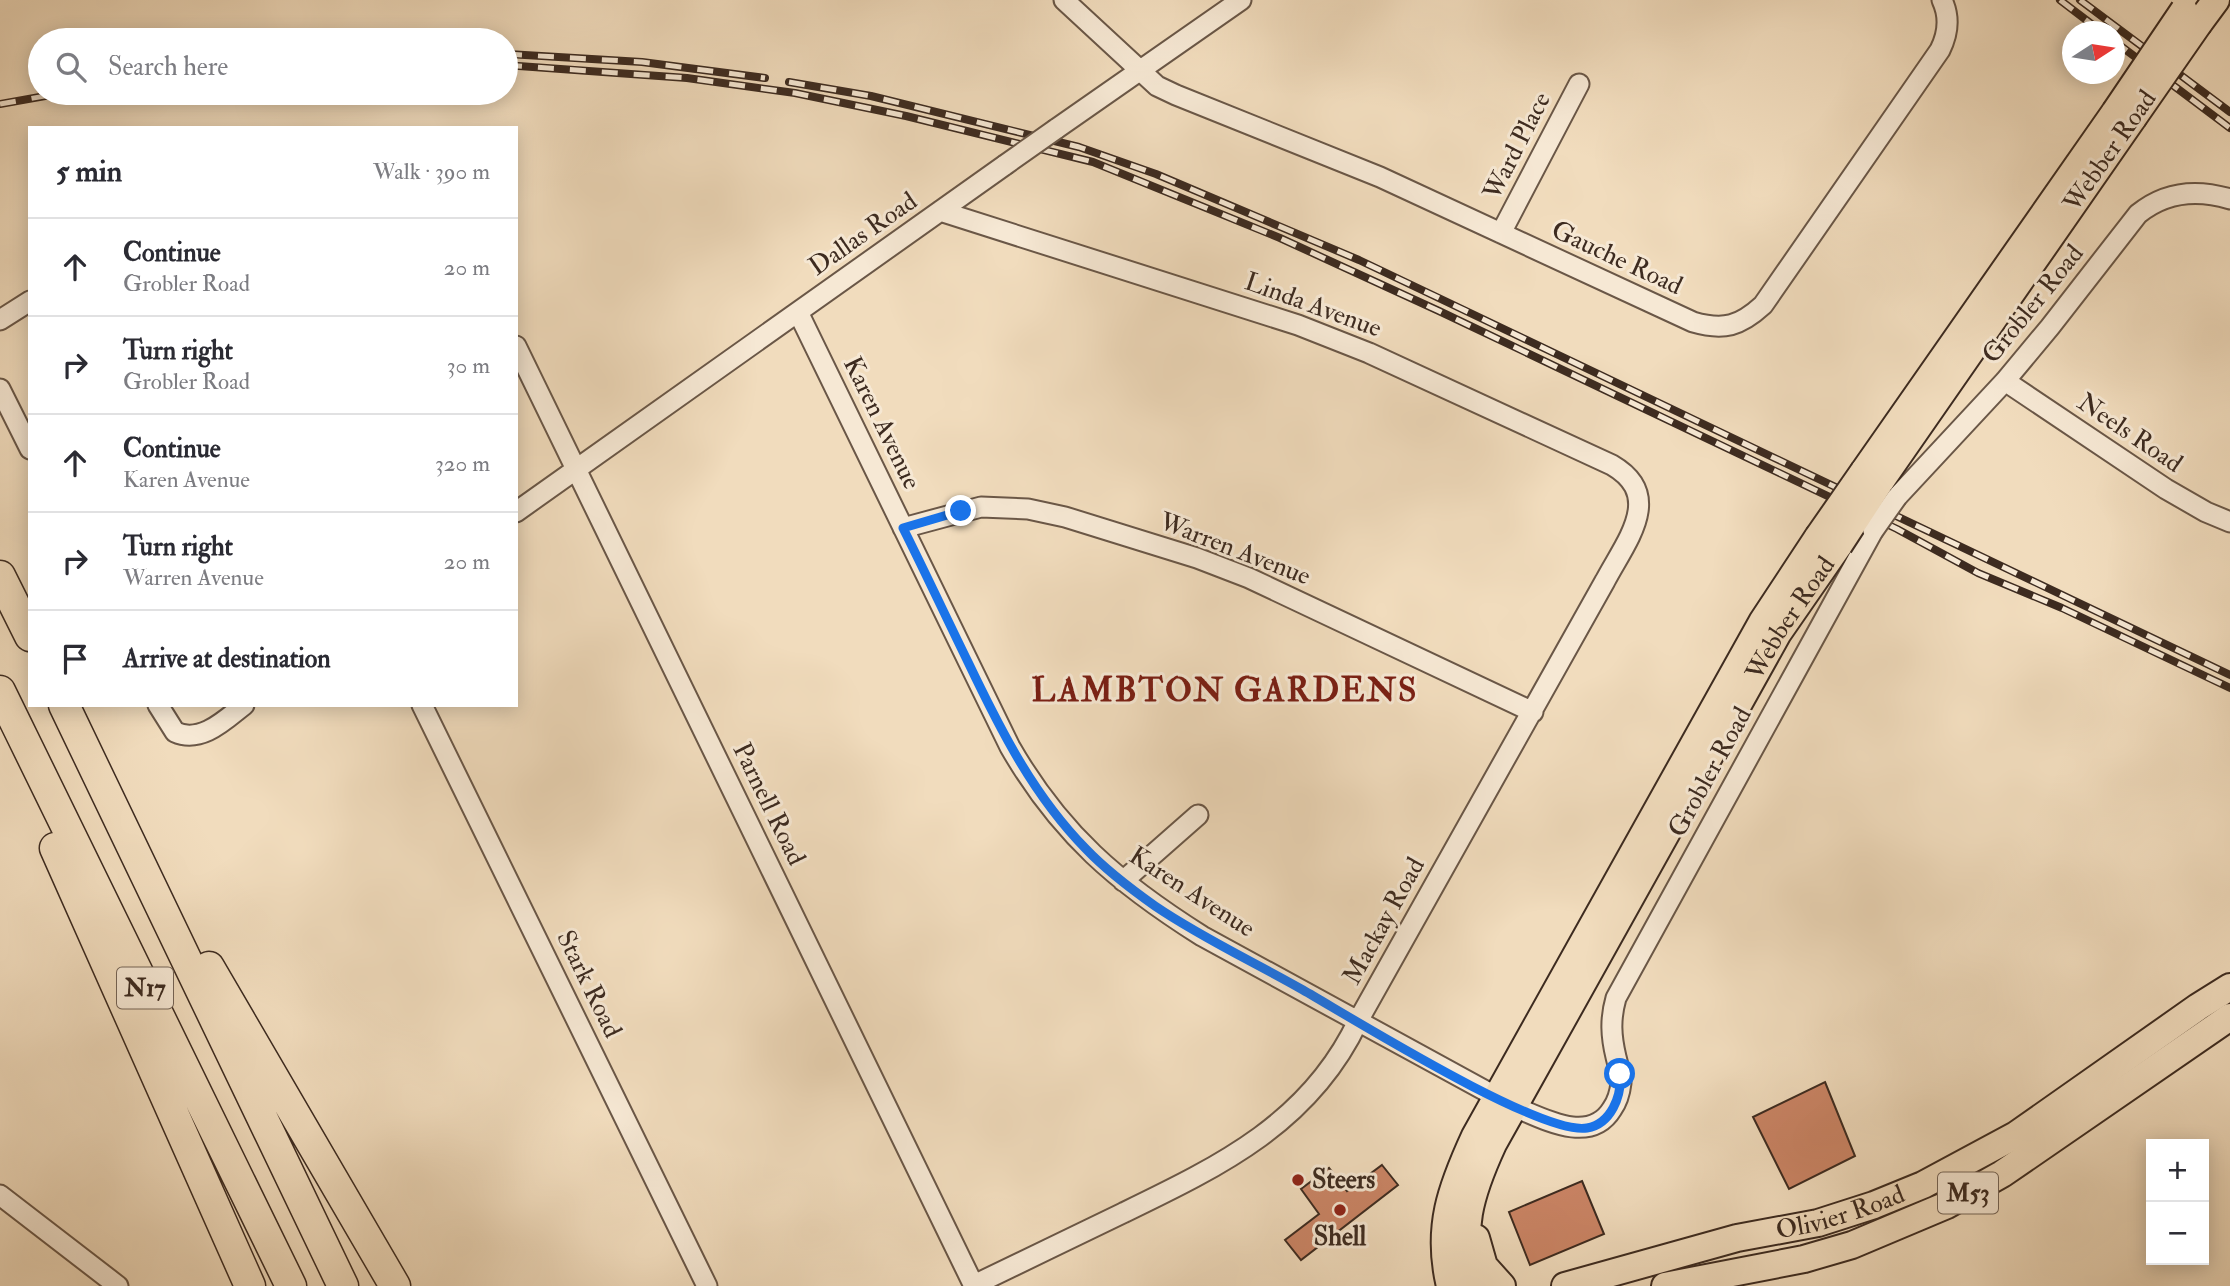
<!DOCTYPE html>
<meta charset="utf-8">
<style>
:root{--surface:#fff;--page:#f2f2f3;--text:#2b2b33;--muted:#7c7c81;--line:#e1e1e2}
body{margin:0;font-family:"IM FELL Double Pica",serif;background:var(--page);color:var(--text)}
.controls{position:absolute;right:21px;bottom:21px;display:grid;overflow:hidden;border-radius:0px;box-shadow:0 4px 18px #0003}
.controls button{width:63px;height:63px;display:grid;place-items:center;padding:0;border:0;border-bottom:2px solid var(--line);background:var(--surface);color:var(--text);font:35px sans-serif}
.compass{position:absolute;left:2062px;top:21px;width:63px;height:63px;border-radius:50%;background:var(--surface);box-shadow:0 4px 18px #0003;rotate:78deg}
.stop{position:absolute;width:21px;height:21px;margin:-16px;border:5px solid #1a73e8;border-radius:50%;background:#fff}
.stop.end{background:#1a73e8;border-color:#fff;box-shadow:0 2px 7px #0008}
.list{margin:0;padding:0;list-style:none}
h2{display:flex;justify-content:space-between;align-items:center;height:91px;margin:0;padding:0 28px;font-size:30px}
h2 small{font-size:23px;font-weight:400;color:var(--muted)}
.list li{display:grid;grid-template-columns:46px 1fr auto;gap:21px;align-items:center;box-sizing:border-box;height:98px;padding:0 28px;border-top:2px solid var(--line)}
.list b{display:block;font-size:26px;white-space:nowrap}
.list p{margin:0;font-size:23px;white-space:nowrap;color:var(--muted)}
.list em{font-size:23px;font-style:normal;color:var(--muted)}
.icon{flex:none;width:38px;height:38px;fill:none;stroke:currentColor;stroke-width:2;stroke-linecap:round;stroke-linejoin:round}
.map{position:relative;flex:none;width:2230px;height:1286px;overflow:hidden}
.search{position:absolute;background:var(--surface);box-shadow:0 4px 18px #0003;left:28px;top:28px;width:490px;height:77px;display:flex;align-items:center;gap:18px;box-sizing:border-box;padding:0 24px;border-radius:38px;color:var(--muted);font-size:26px}
.panel{position:absolute;background:var(--surface);box-shadow:0 4px 18px #0003;left:28px;top:126px;width:490px;height:581px;border-radius:0px}
.map>svg:first-child{display:block}
.building{fill:#cb8566;stroke:#3d2b20;stroke-width:2}
.lines{fill:none;stroke-linecap:round;stroke-linejoin:round}
.minor-casing{stroke:#6a5747;stroke-width:23}
.major-casing{stroke:#3d2b20;stroke-width:30}
.highway-casing{stroke:#3d2b20;stroke-width:33}
.minor{stroke:#f6e8d4;stroke-width:19}
.major{stroke:#f1dcbd;stroke-width:26}
.highway{stroke:#f1dcbd;stroke-width:30}
.rail-casing{stroke:#3d2b20;stroke-width:8}
.rail{stroke:#f6e8d4;stroke-width:5;stroke-dasharray:16;stroke-linecap:butt}
.minor-bridge-casing{stroke:#6a5747;stroke-width:23;stroke-linecap:butt}
.major-bridge-casing{stroke:#3d2b20;stroke-width:30;stroke-linecap:butt}
.minor-bridge{stroke:#f6e8d4;stroke-width:19}
.major-bridge{stroke:#f1dcbd;stroke-width:26}
.route{stroke:#1a73e8;stroke-width:9}
.poi-dot{fill:#8f2418;stroke:#f6e8d4;stroke-width:2.5}
.labels{text-anchor:middle;dominant-baseline:central;stroke-width:6;stroke-linejoin:round;paint-order:stroke}
.shield{fill:#f6e8d4;stroke:#746456;stroke-width:2}
.shield-label{font-size:24px;font-weight:bold;fill:#3d2b20}
.street-label{font-size:26px;fill:#3d2b20;stroke:#f6e8d4}
.poi-label{font-size:26px;font-weight:bold;fill:#3d2b20;stroke:#f6e8d4;text-anchor:start}
.district-label{font-size:33px;font-weight:bold;letter-spacing:2px;fill:#7a1f14;stroke:#f6e8d4}
</style>
<div class="map">
<svg width="2230" height="1286" viewBox="0 0 2230 1286">
<rect width="100%" height="100%" fill="#f1dcbd"/>
<filter id="stains"><feTurbulence type="fractalNoise" baseFrequency=".00286" numOctaves="4"/><feColorMatrix values="0 0 0 0 .2 0 0 0 0 .09 0 0 0 0 .02 0 0 0 .5 -.17"/></filter>
<radialGradient id="worn" r=".72"><stop offset=".6" stop-color="#630" stop-opacity="0"/><stop offset="1" stop-color="#630" stop-opacity=".3"/></radialGradient>
<!-- building -->
<path class="building" d="M1825,1082l30,74 -66,33 -36,-72z
M1382,1165l16,20 -97,75 -16,-20 34,-26 -18,-25 28,-21 18,23z
M1582,1181l22,53 -74,31 -21,-53z"/>
<g class="lines">
<!-- minor casing -->
<g class="minor-casing">
<path id="minor" d="M1064,0l93,86 19,9 204,82 313,145c31,9 47,4 70,-17l177,-255c8,-16 10,-33 2,-50
M1056,129l185,-129
M940,211l358,114 71,28 243,112c53,31 14,76 -7,116l-247,440c-48,102 -138,145 -235,192 -50,24 -99,48 -149,72
M1501,233l78,-149
M798,312l212,435c50,87 108,136 192,189l313,171c29,12 75,38 97,2 5,-7 8,-17 9,-26 0,-8 -3,-18 -5,-26 -5,-21 -6,-38 0,-59l257,-467
M0,320l30,-19
M516,346l458,940
M2005,381l161,108 40,23 24,10
M0,389l30,60
M1897,497l108,-116 45,-54 88,-113c27,-22 59,-25 92,-15
M516,512l489,-347
M903,528l78,-21 47,2 37,8 132,41 52,20 284,134
M158,705l17,27c26,12 50,-12 69,-27
M422,705l285,581
M1123,881l75,-66
M0,1195l118,91"/>
</g>
<!-- major casing -->
<g class="major-casing">
<g id="major">
<path d="M2199,23l17,-23"/>
<path d="M1864,471l251,-359"/>
<path d="M1880,482l253,-364"/>
<path d="M1476,1238l8,28 18,20"/>
<path d="M1450,1286c-14,-58 1,-98 25,-150l287,-514 56,-85"/>
<path id="s1" d="M1472,1286c-12,-57 -3,-90 21,-142l285,-511 61,-88"/>
<path id="s2" d="M1565,1286l172,-48 81,-15 56,-18 49,-20 93,-50 182,-128 32,-20"/>
<path d="M1665,1286l139,-27 48,-14 95,-40 55,-31 228,-157"/>
</g>
</g>
<!-- highway casing -->
<g class="highway-casing">
<path id="highway" d="M0,576l30,60
M0,691l291,595
M64,705l279,581
M55,848l195,438
M209,967l186,319"/>
</g>
<!-- minor -->
<use href="#minor" class="minor"/>
<!-- major -->
<use href="#major" class="major"/>
<!-- highway -->
<use href="#highway" class="highway"/>
<!-- rail casing -->
<g class="rail-casing">
<path id="rail" d="M2060,0l42,32
M2080,0l150,112
M2114,41l116,87
M506,54l136,8 123,16
M506,65l181,13 108,15 111,23 187,46 187,76 159,73 458,218 81,44 84,35 168,80
M789,82l82,14 208,51 77,27 203,86 871,415
M0,104l62,-11"/>
</g>
<!-- rail -->
<use href="#rail" class="rail"/>
<!-- minor-bridge casing -->
<g class="minor-bridge-casing">
<path id="minor-bridge" d="M1005,165l51,-36
M1873,531l24,-34"/>
</g>
<!-- major-bridge casing -->
<g class="major-bridge-casing">
<path id="major-bridge" d="M2115,112l69,-102
M2133,118l66,-95
M1818,537l46,-66
M1839,545l41,-63"/>
</g>
<!-- minor-bridge -->
<use href="#minor-bridge" class="minor-bridge"/>
<!-- major-bridge -->
<use href="#major-bridge" class="major-bridge"/>
</g>
<g class="lines">
<!-- route -->
<path class="route" d="M961,511l-58,17c22,44 43,89 65,134 32,67 65,133 118,187 20,21 45,40 69,57 47,32 99,56 148,84 49,28 238,146 284,138 24,-4 35,-32 33,-54"/>
</g>
<!-- markers -->
<g class="poi-dot">
<circle cx="1298" cy="1180" r="7"/>
<circle cx="1340" cy="1210" r="7"/>
</g>
<g class="labels">
<!-- shield labels -->
<g class="shield">
<rect x="117" y="967.5" width="56" height="41" rx="5"/>
<rect x="1938" y="1172.5" width="60" height="41" rx="5"/>
</g>
<g class="shield-label">
<text x="145" y="988">N17</text>
<text x="1968" y="1193">M53</text>
</g>
<!-- street labels -->
<g class="street-label">
<text transform="translate(1517 146) rotate(-63)">Ward Place</text>
<text transform="translate(2110 151) rotate(-55)">Webber Road</text>
<text transform="translate(863 234) rotate(-35)">Dallas Road</text>
<text transform="translate(1617 258) rotate(25)">Gauche Road</text>
<text transform="translate(2033 304) rotate(-51)">Grobler Road</text>
<text transform="translate(1313 305) rotate(20)">Linda Avenue</text>
<text transform="translate(882 423) rotate(64)">Karen Avenue</text>
<text transform="translate(2130 433) rotate(34)">Neels Road</text>
<text transform="translate(1235 549) rotate(21)">Warren Avenue</text>
<text stroke="none"><textPath href="#s1" startOffset="751">Webber Road</textPath></text>
<text transform="translate(1710 772) rotate(-61)">Grobler Road</text>
<text transform="translate(769 804) rotate(64)">Parnell Road</text>
<text transform="translate(1192 892) rotate(33)">Karen Avenue</text>
<text transform="translate(1384 921) rotate(-61)">Mackay Road</text>
<text transform="translate(589 984) rotate(64)">Stark Road</text>
<text stroke="none"><textPath href="#s2" startOffset="285">Olivier Road</textPath></text>
</g>
<!-- poi labels -->
<g class="poi-label">
<text x="1312" y="1180">Steers</text>
<text x="1340" y="1237" text-anchor="middle">Shell</text>
</g>
<!-- district labels -->
<g class="district-label">
<text x="1225" y="690">LAMBTON GARDENS</text>
</g>
</g>
<rect width="100%" height="100%" filter="url(#stains)"/>
<rect width="100%" height="100%" fill="url(#worn)"/>
</svg>
<div class="controls">
<button>+</button>
<button>−</button>
</div>
<svg class="compass" viewBox="-18 -18 36 36"><path d="M0-13l5 13h-10z" fill="#e53935"/><path d="M0 13l5-13h-10z" fill="#7c7c81"/></svg>
<div class="stop" style="left:1620px;top:1074px"></div>
<div class="stop end" style="left:961px;top:511px"></div>
<div class="search"><svg class="icon" aria-label="search" viewBox="0 0 24 24"><circle cx="10" cy="10" r="6"/><path d="M15 15l6 6"/></svg>Search here</div>
<section class="panel">
<h2>5 min<small>Walk · 390 m</small></h2>
<ul class="list">
<li><svg class="icon" aria-label="ahead" viewBox="0 0 24 24"><path d="M12 20V5M6 11l6-6 6 6"/></svg><div><b>Continue</b><p>Grobler Road</p></div><em>20 m</em></li>
<li><svg class="icon" aria-label="right" viewBox="0 0 24 24"><path d="M7 20v-9h11M14 6l5 5-5 5"/></svg><div><b>Turn right</b><p>Grobler Road</p></div><em>30 m</em></li>
<li><svg class="icon" aria-label="ahead" viewBox="0 0 24 24"><path d="M12 20V5M6 11l6-6 6 6"/></svg><div><b>Continue</b><p>Karen Avenue</p></div><em>320 m</em></li>
<li><svg class="icon" aria-label="right" viewBox="0 0 24 24"><path d="M7 20v-9h11M14 6l5 5-5 5"/></svg><div><b>Turn right</b><p>Warren Avenue</p></div><em>20 m</em></li>
<li><svg class="icon" aria-label="arrive" viewBox="0 0 24 24"><path d="M6 21V4h12l-3 4 3 4H6"/></svg><div><b>Arrive at destination</b></div></li>
</ul>
</section>
</div>
